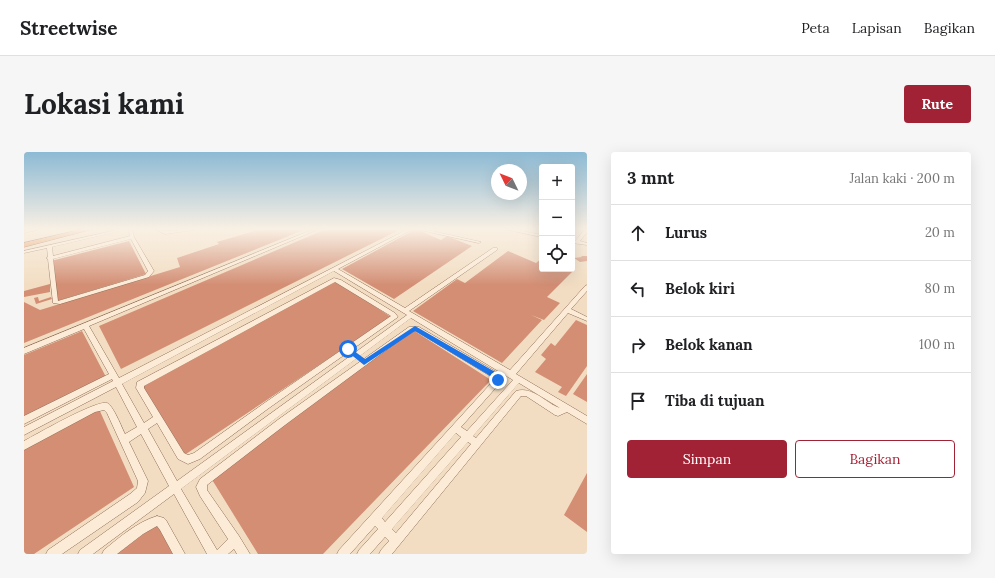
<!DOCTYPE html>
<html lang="id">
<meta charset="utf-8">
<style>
:root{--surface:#fff;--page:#f6f6f6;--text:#202124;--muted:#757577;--line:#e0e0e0;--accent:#a22235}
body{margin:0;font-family:Lora,serif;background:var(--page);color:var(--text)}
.controls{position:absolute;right:12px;top:12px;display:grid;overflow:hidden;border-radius:4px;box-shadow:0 4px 16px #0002}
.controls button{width:36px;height:36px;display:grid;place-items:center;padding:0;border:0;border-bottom:1px solid var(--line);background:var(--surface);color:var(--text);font:20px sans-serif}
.compass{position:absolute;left:467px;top:12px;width:36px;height:36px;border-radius:50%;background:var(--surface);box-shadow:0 4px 16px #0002;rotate:313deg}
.stop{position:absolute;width:12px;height:12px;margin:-9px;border:3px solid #1a73e8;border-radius:50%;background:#fff}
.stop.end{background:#1a73e8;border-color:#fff;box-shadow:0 1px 4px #0008}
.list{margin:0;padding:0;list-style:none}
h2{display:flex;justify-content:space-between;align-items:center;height:52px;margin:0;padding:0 16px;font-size:17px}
h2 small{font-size:13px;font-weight:400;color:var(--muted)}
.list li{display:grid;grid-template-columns:26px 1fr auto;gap:12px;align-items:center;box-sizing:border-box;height:56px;padding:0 16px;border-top:1px solid var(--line)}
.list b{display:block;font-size:15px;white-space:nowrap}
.list em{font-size:13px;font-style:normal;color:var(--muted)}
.actions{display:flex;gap:8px;padding:12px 16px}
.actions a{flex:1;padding:9px 0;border:1px solid var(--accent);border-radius:4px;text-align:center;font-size:14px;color:var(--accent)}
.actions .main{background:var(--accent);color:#fff}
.icon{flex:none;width:22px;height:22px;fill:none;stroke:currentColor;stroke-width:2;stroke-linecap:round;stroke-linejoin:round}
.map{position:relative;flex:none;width:563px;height:402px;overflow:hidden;border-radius:4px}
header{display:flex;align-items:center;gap:24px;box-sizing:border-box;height:56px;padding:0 20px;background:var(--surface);border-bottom:1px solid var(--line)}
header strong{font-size:19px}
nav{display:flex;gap:22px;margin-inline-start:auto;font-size:14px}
.intro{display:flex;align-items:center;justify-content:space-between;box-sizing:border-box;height:96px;padding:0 24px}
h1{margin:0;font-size:28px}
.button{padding:10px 18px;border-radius:4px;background:var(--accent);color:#fff;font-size:14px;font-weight:700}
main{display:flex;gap:24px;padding:0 24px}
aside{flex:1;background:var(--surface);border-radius:4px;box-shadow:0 4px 16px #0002}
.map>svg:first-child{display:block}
.building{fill:#d38e74}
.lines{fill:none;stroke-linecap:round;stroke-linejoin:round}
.minor-casing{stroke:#8d6c57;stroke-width:1}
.highway-casing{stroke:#5b3b2c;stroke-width:1}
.minor{fill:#fcebd6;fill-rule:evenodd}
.highway{fill:#e88d4b;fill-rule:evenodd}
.route{fill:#1a73e8}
</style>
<header>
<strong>Streetwise</strong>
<nav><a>Peta</a><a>Lapisan</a><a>Bagikan</a></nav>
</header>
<div class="intro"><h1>Lokasi kami</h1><a class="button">Rute</a></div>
<main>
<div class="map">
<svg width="563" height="402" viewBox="0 0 563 402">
<rect width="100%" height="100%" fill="#f2ddc2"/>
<!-- building -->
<path class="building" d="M237,77h45l-282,114v-41l16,8 140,-43 -3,-9 42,-14 -2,-2z
M302,77h67l4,2 -276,138 -22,-43z
M392,77l25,11 6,-4 25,10 -78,53 -52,-30z
M105,89l17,33 -89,27 -6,-40z
M484,99l28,12 6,-5v11l32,1 -27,27 13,6 -16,17 -13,-5 11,5 -40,43 -89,-52 44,-32 8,4z
M557,104h6v5l-7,1 -6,-4 8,-1z
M312,129l55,36 -208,139 -42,-72z
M26,132v8l-26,5v-6z
M14,145l1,4 12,-4 1,2 -16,5 -2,-6z
M552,168l11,5v41l-21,30 -8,-4 4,-5 -27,-15 11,-13 -5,-4 10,-12 4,3z
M389,178l78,50 -168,174h-65l-47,-76z
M58,179l24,46 -82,40v-62z
M563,222v28l-14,-8z
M75,257l35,78 -100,67h-10v-105z
M563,321v59l-23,-17z
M134,371l15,31h-56z"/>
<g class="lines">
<!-- minor casing -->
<g class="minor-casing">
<path id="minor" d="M9,77h8l-17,4v-2z
M97,77h11l2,8 20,34 -5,6 -89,27 -7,-1 -5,-44 -2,-1 2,-1 -1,-9 -23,5v-2zM104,77l2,7 -77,20 -1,-9zM107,87l17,32 -3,4 -87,26 -5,-42z
M131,77c4,0 8,2 12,2 10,1 19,-3 29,-2l-2,1 -29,4z
M290,77h5l-230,97 30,52 289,-149h5l-75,40 67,39 88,-60h4v2l-88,61 101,59 75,-84 2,-1v6l-16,18 16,8v4l-19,-8 -52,61 71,42v8l-20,-12 -9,4 -3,-1 -29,-19h-5l-129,158h-13l2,-4 8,-9 -4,-4 -15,17h-13l2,-4 19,-21 -3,-3 -25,28h-13l2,-4 155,-170 -2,-3 -76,-46h-4l-127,94 -78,60v5l32,46 11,18h-13l-3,-5 -6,5h-21l-33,-60 -81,60h-15l2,-4 89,-64 -28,-52 -12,8 19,39 -3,12 -7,9 -76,52h-16l2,-4 82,-56 7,-6 1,-7 -31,-68 -3,-3 -9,2 -71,38v-9c13,-7 72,-41 83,-38 6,2 15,25 18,31l12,-7 -21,-40 -92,48v-8l89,-46 -1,-2 -88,45v-8l85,-42 -25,-45 -60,25v-6zM310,119l73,44 -230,166 -29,-52 9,-6 21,36 10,5 12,-5 69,-51 129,-91 -3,-4 -54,-33 -7,-2 -197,104 -1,6 17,29 -9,6 -22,-39zM311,130l56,34 -128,88 -69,49 -6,2 -4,-2 -40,-65v-2zM387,166l102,62 -46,51 -6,-4 40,-45 1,-2 -4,-7 -79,-46h-10l-130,92 -79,60 -4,8 4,9 28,43 -11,11 -36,-61zM495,231l41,25c-15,-5 -27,-22 -44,-17l-40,47 -3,-2zM432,281l5,4 -76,85 -3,-4zM444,290l3,2 -75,89 -4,-4z
M392,77h7l58,13 -2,1z
M480,77h8l30,6v2z
M561,77h2v3l-7,9 7,2v2l-15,-2v-2h3z
M133,364l7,2 2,2 19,34h-12l-13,-24 -3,-4 -14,8 -26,20h-15l2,-4c16,-13 33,-28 53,-34z"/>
</g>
<!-- highway casing -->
<g class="highway-casing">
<path id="highway" d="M59,77h10l-69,18v-4z"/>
</g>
<!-- minor -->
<use href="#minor" class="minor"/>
<!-- highway -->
<use href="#highway" class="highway"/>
</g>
<!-- sky -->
<linearGradient id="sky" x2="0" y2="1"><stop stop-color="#8dbad4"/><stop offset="0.58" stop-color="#f9f0e4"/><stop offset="1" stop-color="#f9f0e4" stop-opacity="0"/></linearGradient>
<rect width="563" height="133" fill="url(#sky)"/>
<!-- route -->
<path class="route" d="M391,174l82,47 5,7 -2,2h-4l-4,-5 -77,-46 -51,34 -20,-16 4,-2 2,1 15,11z"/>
</svg>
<div class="controls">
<button>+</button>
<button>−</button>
<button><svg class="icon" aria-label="locate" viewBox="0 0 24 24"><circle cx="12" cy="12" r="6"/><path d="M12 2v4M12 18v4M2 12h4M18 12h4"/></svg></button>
</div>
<svg class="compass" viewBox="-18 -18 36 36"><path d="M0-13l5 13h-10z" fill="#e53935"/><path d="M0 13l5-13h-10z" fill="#757577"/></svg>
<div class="stop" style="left:324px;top:197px"></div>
<div class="stop end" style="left:474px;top:228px"></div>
</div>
<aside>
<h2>3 mnt<small>Jalan kaki · 200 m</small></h2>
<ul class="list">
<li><svg class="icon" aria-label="ahead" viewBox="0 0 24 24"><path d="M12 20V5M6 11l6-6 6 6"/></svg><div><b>Lurus</b></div><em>20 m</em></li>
<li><svg class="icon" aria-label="left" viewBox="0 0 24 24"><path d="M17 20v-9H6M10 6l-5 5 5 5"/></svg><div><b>Belok kiri</b></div><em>80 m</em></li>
<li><svg class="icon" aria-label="right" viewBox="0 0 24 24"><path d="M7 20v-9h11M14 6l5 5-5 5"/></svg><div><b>Belok kanan</b></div><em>100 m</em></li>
<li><svg class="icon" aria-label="arrive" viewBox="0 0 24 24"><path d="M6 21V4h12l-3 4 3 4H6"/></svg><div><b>Tiba di tujuan</b></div></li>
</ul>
<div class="actions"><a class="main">Simpan</a><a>Bagikan</a></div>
</aside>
</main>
